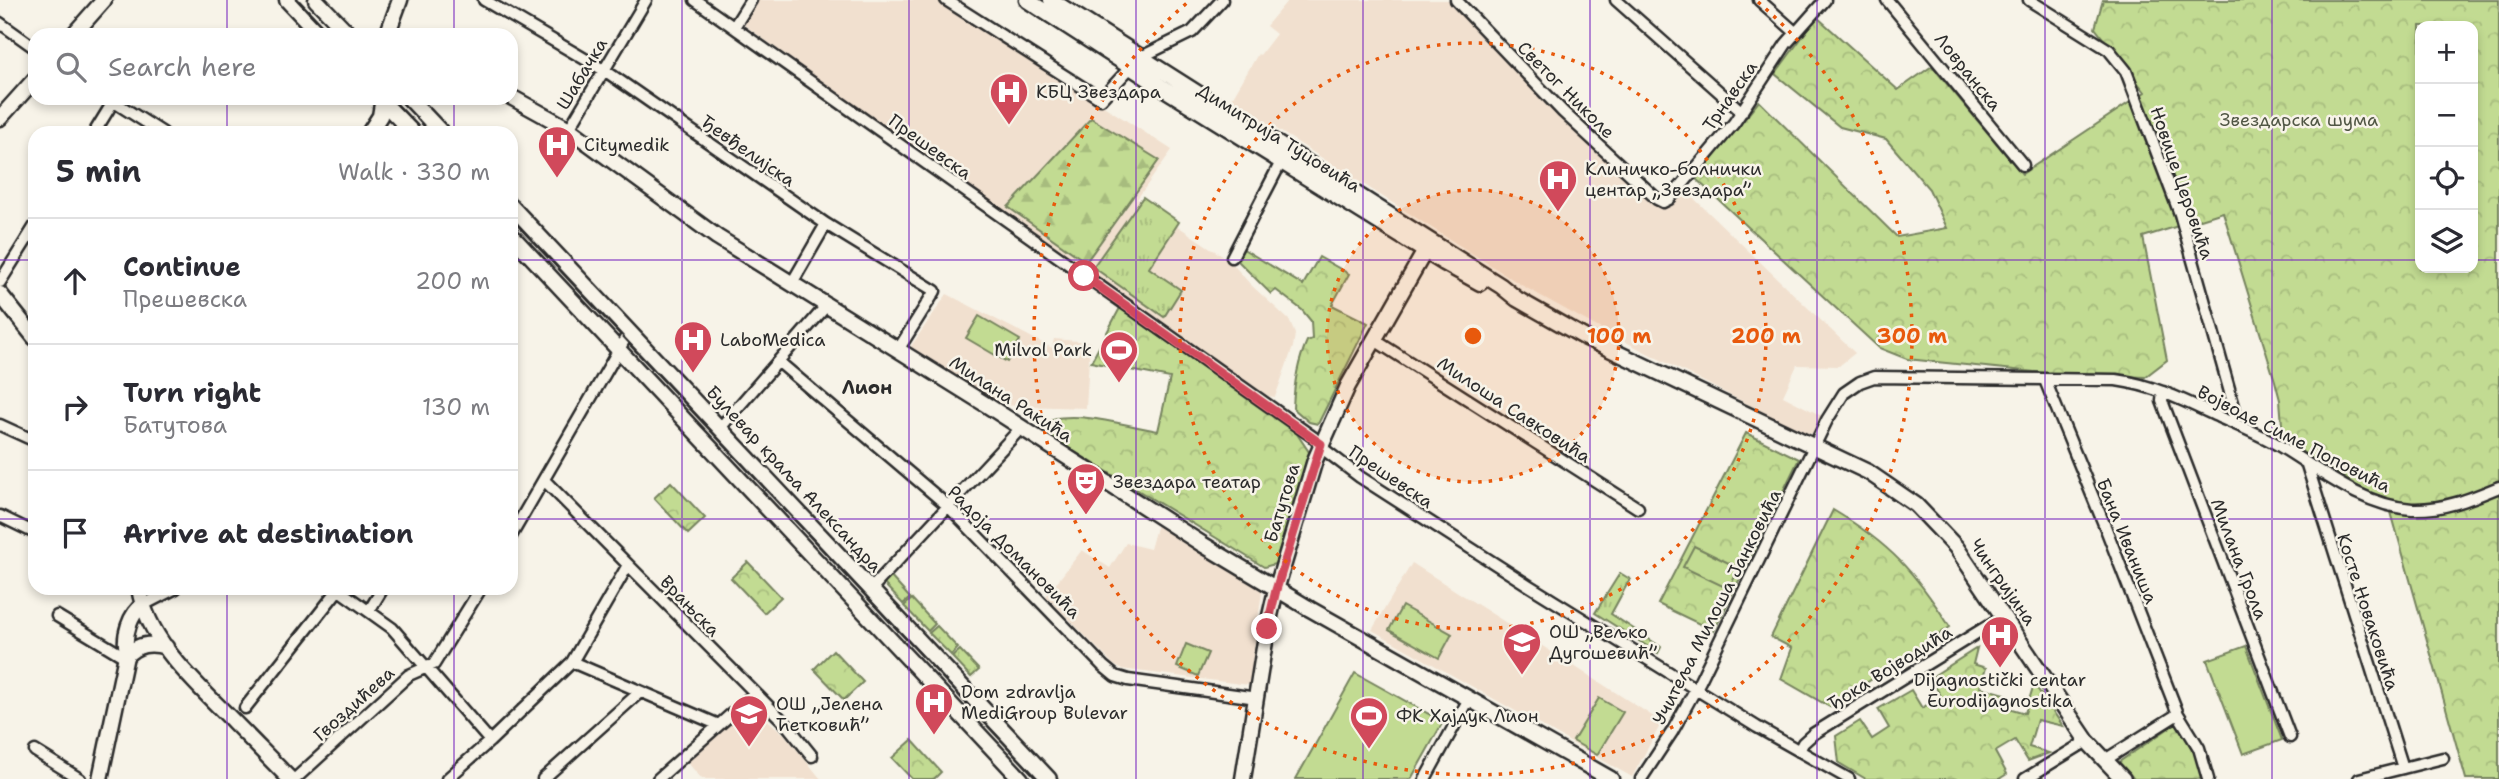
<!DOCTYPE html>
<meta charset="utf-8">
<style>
:root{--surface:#fff;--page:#f2f2f3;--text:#2b2b33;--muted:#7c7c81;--line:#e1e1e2}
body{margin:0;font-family:"Shantell Sans",sans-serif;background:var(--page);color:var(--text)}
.controls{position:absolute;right:21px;top:21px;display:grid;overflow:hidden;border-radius:14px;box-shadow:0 4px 10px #0003}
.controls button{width:63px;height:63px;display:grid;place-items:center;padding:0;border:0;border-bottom:2px solid var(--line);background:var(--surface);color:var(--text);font:35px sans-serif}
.stop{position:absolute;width:21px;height:21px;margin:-16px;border:5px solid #d1495b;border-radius:50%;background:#fff}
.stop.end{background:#d1495b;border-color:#fff;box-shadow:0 2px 7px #0008}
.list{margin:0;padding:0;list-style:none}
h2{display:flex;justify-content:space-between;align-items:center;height:91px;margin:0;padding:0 28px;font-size:30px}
h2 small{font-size:23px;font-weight:400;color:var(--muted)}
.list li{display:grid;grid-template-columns:46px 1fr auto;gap:21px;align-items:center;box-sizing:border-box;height:126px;padding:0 28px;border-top:2px solid var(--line)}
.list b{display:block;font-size:26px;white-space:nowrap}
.list p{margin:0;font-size:23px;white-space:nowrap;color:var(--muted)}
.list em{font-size:23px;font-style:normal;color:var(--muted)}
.icon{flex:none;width:38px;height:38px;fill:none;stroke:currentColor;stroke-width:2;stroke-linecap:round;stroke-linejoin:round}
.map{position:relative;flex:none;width:2499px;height:779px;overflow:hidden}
.search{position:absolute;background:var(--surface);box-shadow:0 4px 10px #0003;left:28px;top:28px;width:490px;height:77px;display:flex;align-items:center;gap:18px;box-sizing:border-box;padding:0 24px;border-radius:21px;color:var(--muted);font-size:26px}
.panel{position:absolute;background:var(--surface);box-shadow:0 4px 10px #0003;left:28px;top:126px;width:490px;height:469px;border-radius:21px}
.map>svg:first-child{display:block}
.built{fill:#f1e0cf}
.grass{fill:url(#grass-tufts);stroke:#76835e;stroke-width:2}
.forest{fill:url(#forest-firs);stroke:#76835e;stroke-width:2}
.park{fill:url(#park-crowns);stroke:#76835e;stroke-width:2;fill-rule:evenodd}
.pitch{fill:#c2db92;stroke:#76835e;stroke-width:2}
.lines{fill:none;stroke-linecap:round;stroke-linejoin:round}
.street-casing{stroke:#2b2b2b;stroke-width:15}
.secondary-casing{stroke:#2b2b2b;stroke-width:19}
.street{stroke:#f7f3e8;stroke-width:10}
.secondary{stroke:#f7f3e8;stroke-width:14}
.tram{stroke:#2b2b2b;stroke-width:2}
.route{stroke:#d1495b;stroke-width:9}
.grid{fill:none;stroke:#7b2cbf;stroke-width:2;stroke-opacity:0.55}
.ring{fill:none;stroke:#e8590c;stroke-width:3.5;stroke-dasharray:3.5 7}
.labels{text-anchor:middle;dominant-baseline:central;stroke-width:5;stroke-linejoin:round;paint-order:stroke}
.street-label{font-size:18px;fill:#2b2b2b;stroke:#f7f3e8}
.poi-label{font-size:18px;fill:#2b2b2b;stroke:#f7f3e8;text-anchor:start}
.park-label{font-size:18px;fill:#515745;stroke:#f7f3e8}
.neighbourhood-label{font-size:19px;font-weight:bold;fill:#2b2b2b;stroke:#f7f3e8}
.centre{fill:#e8590c;stroke:#f7f3e8;stroke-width:3.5}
.ring-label{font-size:21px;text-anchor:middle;font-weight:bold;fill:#e8590c;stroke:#f7f3e8;stroke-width:5;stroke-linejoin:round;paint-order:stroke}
</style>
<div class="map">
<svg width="2499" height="779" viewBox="0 0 2499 779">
<defs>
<pattern id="grass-tufts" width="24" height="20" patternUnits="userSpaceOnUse" patternTransform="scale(1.75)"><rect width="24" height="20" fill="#c2db92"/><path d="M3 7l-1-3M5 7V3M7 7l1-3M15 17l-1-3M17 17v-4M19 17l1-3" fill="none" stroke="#a7bc7e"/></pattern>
<pattern id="forest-firs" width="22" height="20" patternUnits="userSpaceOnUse" patternTransform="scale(1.75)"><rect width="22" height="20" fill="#c2db92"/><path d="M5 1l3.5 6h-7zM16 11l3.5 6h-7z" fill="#a7bc7e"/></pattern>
<pattern id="park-crowns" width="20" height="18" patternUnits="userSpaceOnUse" patternTransform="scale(1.75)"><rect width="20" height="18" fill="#c2db92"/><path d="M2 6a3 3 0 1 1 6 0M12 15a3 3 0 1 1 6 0" fill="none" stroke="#a7bc7e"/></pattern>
</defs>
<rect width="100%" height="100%" fill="#f7f3e8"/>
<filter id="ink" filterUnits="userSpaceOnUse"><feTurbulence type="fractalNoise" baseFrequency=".0143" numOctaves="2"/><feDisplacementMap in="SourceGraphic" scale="14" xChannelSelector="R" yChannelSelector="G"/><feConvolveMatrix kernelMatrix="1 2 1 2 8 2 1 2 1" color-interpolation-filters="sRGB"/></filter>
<g filter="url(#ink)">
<!-- built -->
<path class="built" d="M759,0h180l233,150 -35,49 93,62 20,23 39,36 6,14 -2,13 -18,50 -7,-1 -182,-126 -160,-112 -183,-134z
M1288,0h165l210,202 18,-16 174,167 -16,13 -42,-1 -14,31 39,20 -5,12 -4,5 -7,1 -196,-100 -87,-48 -292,-186 27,-46 2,1 16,-21 -10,-8z
M947,294l105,54 2,-9 36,3 -4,66 -92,-3 -85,-56z
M1157,524l105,67 -13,94 -128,-16 -7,-4 -68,-69 36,-46 28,18 16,-25 24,6z
M1412,563l250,159 -30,55 -260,-147z
M750,705l34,29 37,45h-119l-15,-17z"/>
<!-- grass -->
<path class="grass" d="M1143,197l36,25 -30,46 32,22 -17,27 -71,-50z
M1620,573l10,6 -19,35 50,33 -3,6 -63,-40z
M889,575l21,23 -7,6 -21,-22z
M912,599l23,25 -7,7 -24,-25z
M937,626l21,22 -7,7 -22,-22z
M960,650l19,20 -8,7 -19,-20z"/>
<!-- forest -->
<path class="forest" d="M1091,118l68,42 -73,102 -78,-55z"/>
<!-- park -->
<path class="park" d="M2103,0h396v779h-33l-77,-274 -81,-49 -25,-19 -3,-37 -5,-19 -52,-169 -80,25 24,123 -22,17 -100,-4 -138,-14 -28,-11 -183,-169 63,-78 138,136 50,-9 -18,-39 -43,-50 -46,-12 -65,-53 42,-57 81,73 34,-24 90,108 123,-82 -50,-64zM2420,26h53v242h-53z
M1240,247l63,38 16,-28 30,17 -17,31 36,18 -50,101 -9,-2 -16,-14c1,-24 4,-45 14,-67l5,-2 -1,-18 -9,-11 -26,-20 -5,4 -32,-32 -2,-6z
M1120,308l177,126 12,18 -34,112 -11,3 -212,-129c-4,-7 -4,-12 1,-19 29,-7 76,7 105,12l12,-53 -79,-16z
M1746,433l53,26 -85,172 -56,-27z
M671,482l34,36 -17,16 -34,-36z
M1833,510c57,34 82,62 117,117l-120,80 -49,-28 11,-31 -21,-11z
M748,562l33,35 -17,16 -33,-35z
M1977,648l-4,16 13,4 -6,19 25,7 -3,12 23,7 9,-29 29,42 -26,-6 -8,27 20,6 -21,8 -13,-21 -20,12 12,22 -8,5h-133l-27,-16 -3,-27 24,-15 12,18 17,-11 -11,-19 33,-19 11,18 19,-12 -11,-18z
M833,650l30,32 -19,18 -30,-31z
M2178,722l14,20 12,37h-70l-15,-17z
M912,740l29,32 -7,7h-22l-20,-21z"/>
<!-- pitch -->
<path class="pitch" d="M979,316l41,24 -13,22 -41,-24z
M1694,546l45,22 -10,21 -46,-22z
M1402,606l50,28 -13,24 -50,-28z
M1186,644l22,9 -10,23 -21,-9z
M2246,646l36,94 -39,14 -36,-94z
M1355,673l88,49 -32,57h-115z
M1599,698l24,14 -26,43 -24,-14z"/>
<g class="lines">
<!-- street casing -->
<g class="street-casing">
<path id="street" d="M484,0l123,72 219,152 109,67 -37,59
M695,0l618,437 13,14 34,26 168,108 229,142 92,52
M946,0l155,99 38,-41 53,-26 30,-32
M1456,0l107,112 94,87 6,3 6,-3 12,-13 53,-63 52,-79 39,-44
M1616,0l126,112
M1759,0l36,32
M1887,0l136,165
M2029,0l80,50 17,21 54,143 55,196 -2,13
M0,23l35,25
M734,27l17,-27
M108,98l55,35
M569,129l77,-129
M94,133l19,-31
M1232,257l49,-95
M0,282l35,-56
M792,283l34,-59
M1373,339l265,169
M779,362l169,144 155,160 12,10 13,4 129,18
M2045,380l61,149 72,185 21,34 9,31
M2163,392l-1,9 128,336
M0,425l35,16
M720,428l107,-123
M2307,465l96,303
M544,480l243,245 25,31
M0,516l35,17
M511,536l118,-204
M336,588l56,40 98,113
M871,589l150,-161
M143,605l33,-17
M369,611l14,-23
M57,616l68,41
M572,662l147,63
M245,708l93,-118
M35,751l45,28
M1799,751l4,-8 10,-9 191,-118
M2105,760l73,-46
M295,779l114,-104 25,-11 47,-76
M447,779l43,-38 82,-79 56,-97
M543,779l97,-87
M658,779l97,-86
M1425,779l44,-80
M1641,779l31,-47 28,-51 127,-261 17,-27 16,-11 14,-5 242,3c38,5 71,22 105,38 21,9 43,18 62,30 39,24 81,58 129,61 32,1 58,-10 87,-22
M2025,779l62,-38
M2359,779l84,-21"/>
</g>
<!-- secondary casing -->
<g class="secondary-casing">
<path id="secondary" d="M287,0l33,35
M316,0l34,35
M1027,0l136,88 281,175 36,20
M1051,0l450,286 16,13 67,38 284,135 48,33 40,42 131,194 36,38
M73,35l31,-35
M387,35l13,-35
M511,97l58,32 148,108 268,167 217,140 108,65 301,170
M379,98l34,35
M409,98l33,35
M0,118l35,-39
M369,133l11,-17 3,-18
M511,206l538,573
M511,235l510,544
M0,294l35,44
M139,588c9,55 58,96 95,134 19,19 37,38 56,57
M125,657c12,-13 25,-15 41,-10
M100,779l27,-128c-4,-15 3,-37 16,-46
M1243,779l24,-150 9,-39 39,-130 33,-74 82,-144"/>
</g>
<!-- street -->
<use href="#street" class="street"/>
<!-- secondary -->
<use href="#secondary" class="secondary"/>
<!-- tram -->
<path class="tram" d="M297,0l33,35
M391,98l34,35
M511,217l527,562"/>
</g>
</g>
<g class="lines" filter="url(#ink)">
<!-- route -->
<path class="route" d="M1084,276l237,168 -45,146 -9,39"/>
</g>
<!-- grid -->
<path class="grid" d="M227,0v35M454,0v35M682,0v779M909,0v779M1136,0v779M1363,0v779M1590,0v779M1817,0v779M2045,0v779M2272,0v779M227,98v35M454,98v35M0,260h35M511,260h1909M2473,260h26M0,519h35M511,519h1988M227,588v191M454,588v191"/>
<!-- distance rings -->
<circle cx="1473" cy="336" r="146" fill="#e8590c" fill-opacity=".12"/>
<g class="ring">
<circle cx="1473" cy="336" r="146"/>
<circle cx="1473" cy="336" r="293"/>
<path d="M1758 2A439 439 0 1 1 1188 2"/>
</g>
<!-- icons -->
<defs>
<g id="hospital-pin" transform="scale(2.0125)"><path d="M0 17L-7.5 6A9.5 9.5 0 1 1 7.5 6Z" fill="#d1495b" stroke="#f7f3e8"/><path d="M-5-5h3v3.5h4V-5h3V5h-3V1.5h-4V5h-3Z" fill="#fff"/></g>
<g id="stadium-pin" transform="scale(2.0125)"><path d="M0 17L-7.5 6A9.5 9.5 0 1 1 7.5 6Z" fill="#d1495b" stroke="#f7f3e8"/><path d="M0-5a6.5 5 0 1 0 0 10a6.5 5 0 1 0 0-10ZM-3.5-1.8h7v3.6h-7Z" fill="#fff"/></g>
<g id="theatre-pin" transform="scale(2.0125)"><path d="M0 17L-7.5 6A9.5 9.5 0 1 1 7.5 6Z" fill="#d1495b" stroke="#f7f3e8"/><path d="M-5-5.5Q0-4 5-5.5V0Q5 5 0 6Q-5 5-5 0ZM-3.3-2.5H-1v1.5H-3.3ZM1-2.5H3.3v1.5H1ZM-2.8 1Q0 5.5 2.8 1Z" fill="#fff"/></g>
<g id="school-pin" transform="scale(2.0125)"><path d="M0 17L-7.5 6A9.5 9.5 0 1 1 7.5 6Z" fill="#d1495b" stroke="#f7f3e8"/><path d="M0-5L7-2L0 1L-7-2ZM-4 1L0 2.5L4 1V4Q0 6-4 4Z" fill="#fff"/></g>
</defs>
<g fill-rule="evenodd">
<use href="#hospital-pin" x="1009" y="92"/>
<use href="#hospital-pin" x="557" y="145"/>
<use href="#hospital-pin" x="1558" y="179"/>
<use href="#hospital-pin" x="693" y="340"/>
<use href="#stadium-pin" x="1119" y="350"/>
<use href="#theatre-pin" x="1086" y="482"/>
<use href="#hospital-pin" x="2000" y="635"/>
<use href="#school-pin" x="1522" y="642"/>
<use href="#hospital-pin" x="934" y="702"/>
<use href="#school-pin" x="749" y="714"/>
<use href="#stadium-pin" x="1369" y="716"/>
</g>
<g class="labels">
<!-- street labels -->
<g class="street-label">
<text transform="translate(1968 72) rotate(51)">Ловранска</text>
<text transform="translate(582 74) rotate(-59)">Шабачка</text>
<text transform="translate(1566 90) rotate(45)">Светог Николе</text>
<text transform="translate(1730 96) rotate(-55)">Трнавска</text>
<text transform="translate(1279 138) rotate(32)">Димитрија Туцовића</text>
<text transform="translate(930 147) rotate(36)">Прешевска</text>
<text transform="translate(748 151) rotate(35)">Ђевђелијска</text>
<text transform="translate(2182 183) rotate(71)">Новице Церовића</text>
<text transform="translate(1011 399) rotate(33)">Милана Ракића</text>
<text transform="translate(1514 410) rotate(33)">Милоша Савковића</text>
<text transform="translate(2294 439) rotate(27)">Војводе Симе Поповића</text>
<text transform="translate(1391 477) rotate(34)">Прешевска</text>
<text transform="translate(794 479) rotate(47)">Булевар краља Александра</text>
<text transform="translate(1282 503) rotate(-73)">Батутова</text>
<text transform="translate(2127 541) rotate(68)">Бана Иваниша</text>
<text transform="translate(1014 552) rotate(45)">Радоја Домановића</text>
<text transform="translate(2239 559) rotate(69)">Милана Грола</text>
<text transform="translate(2003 582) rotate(55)">Чингријина</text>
<text transform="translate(690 606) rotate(46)">Врањска</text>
<text transform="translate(1717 607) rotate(-63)">Учитеља Милоша Јанковића</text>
<text transform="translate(2368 612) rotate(72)">Косте Новаковића</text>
<text transform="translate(1890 668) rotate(-32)">Ђока Војводића</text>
<text transform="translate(354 704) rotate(-42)">Гвоздићева</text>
</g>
<!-- poi labels -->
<g class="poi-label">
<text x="1036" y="92">КБЦ Звездара</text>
<text x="584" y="145">Citymedik</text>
<text x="1585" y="169">Клиничко-болнички<tspan x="1585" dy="21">центар „Звездара”</tspan></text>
<text x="720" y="340">LaboMedica</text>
<text x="1092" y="350" text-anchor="end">Milvol Park</text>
<text x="1113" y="482">Звездара театар</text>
<text x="1549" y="632">ОШ „Вељко<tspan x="1549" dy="21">Дугошевић”</tspan></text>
<text x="2000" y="680" text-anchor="middle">Dijagnostički centar<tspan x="2000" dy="21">Eurodijagnostika</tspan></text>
<text x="961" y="692">Dom zdravlja<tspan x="961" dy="21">MediGroup Bulevar</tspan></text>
<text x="776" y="704">ОШ „Јелена<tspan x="776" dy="21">Ћетковић”</tspan></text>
<text x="1396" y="716">ФК Хајдук Лион</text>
</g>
<!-- park labels -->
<g class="park-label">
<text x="2299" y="120">Звездарска шума</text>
</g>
<!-- neighbourhood labels -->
<g class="neighbourhood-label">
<text x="867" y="387">Лион</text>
</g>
</g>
<circle cx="1473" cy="336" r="10" class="centre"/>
<g class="ring-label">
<text x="1619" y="343">100 m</text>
<text x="1766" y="343">200 m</text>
<text x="1912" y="343">300 m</text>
</g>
</svg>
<div class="controls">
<button>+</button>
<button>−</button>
<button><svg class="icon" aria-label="locate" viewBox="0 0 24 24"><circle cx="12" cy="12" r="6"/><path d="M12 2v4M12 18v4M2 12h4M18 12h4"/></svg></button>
<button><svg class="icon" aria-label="layers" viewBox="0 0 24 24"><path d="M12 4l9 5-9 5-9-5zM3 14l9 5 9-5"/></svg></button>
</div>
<div class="stop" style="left:1084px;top:276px"></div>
<div class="stop end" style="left:1267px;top:629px"></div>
<div class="search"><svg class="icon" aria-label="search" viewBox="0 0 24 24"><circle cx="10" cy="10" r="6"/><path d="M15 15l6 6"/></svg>Search here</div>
<section class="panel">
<h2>5 min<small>Walk · 330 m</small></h2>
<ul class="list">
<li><svg class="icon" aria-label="ahead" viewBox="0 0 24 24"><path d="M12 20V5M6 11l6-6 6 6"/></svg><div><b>Continue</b><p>Прешевска</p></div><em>200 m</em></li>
<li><svg class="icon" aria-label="right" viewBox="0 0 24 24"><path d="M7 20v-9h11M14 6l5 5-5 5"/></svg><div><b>Turn right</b><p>Батутова</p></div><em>130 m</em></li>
<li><svg class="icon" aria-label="arrive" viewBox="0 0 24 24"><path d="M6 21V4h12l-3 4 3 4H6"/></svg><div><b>Arrive at destination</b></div></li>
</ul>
</section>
</div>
